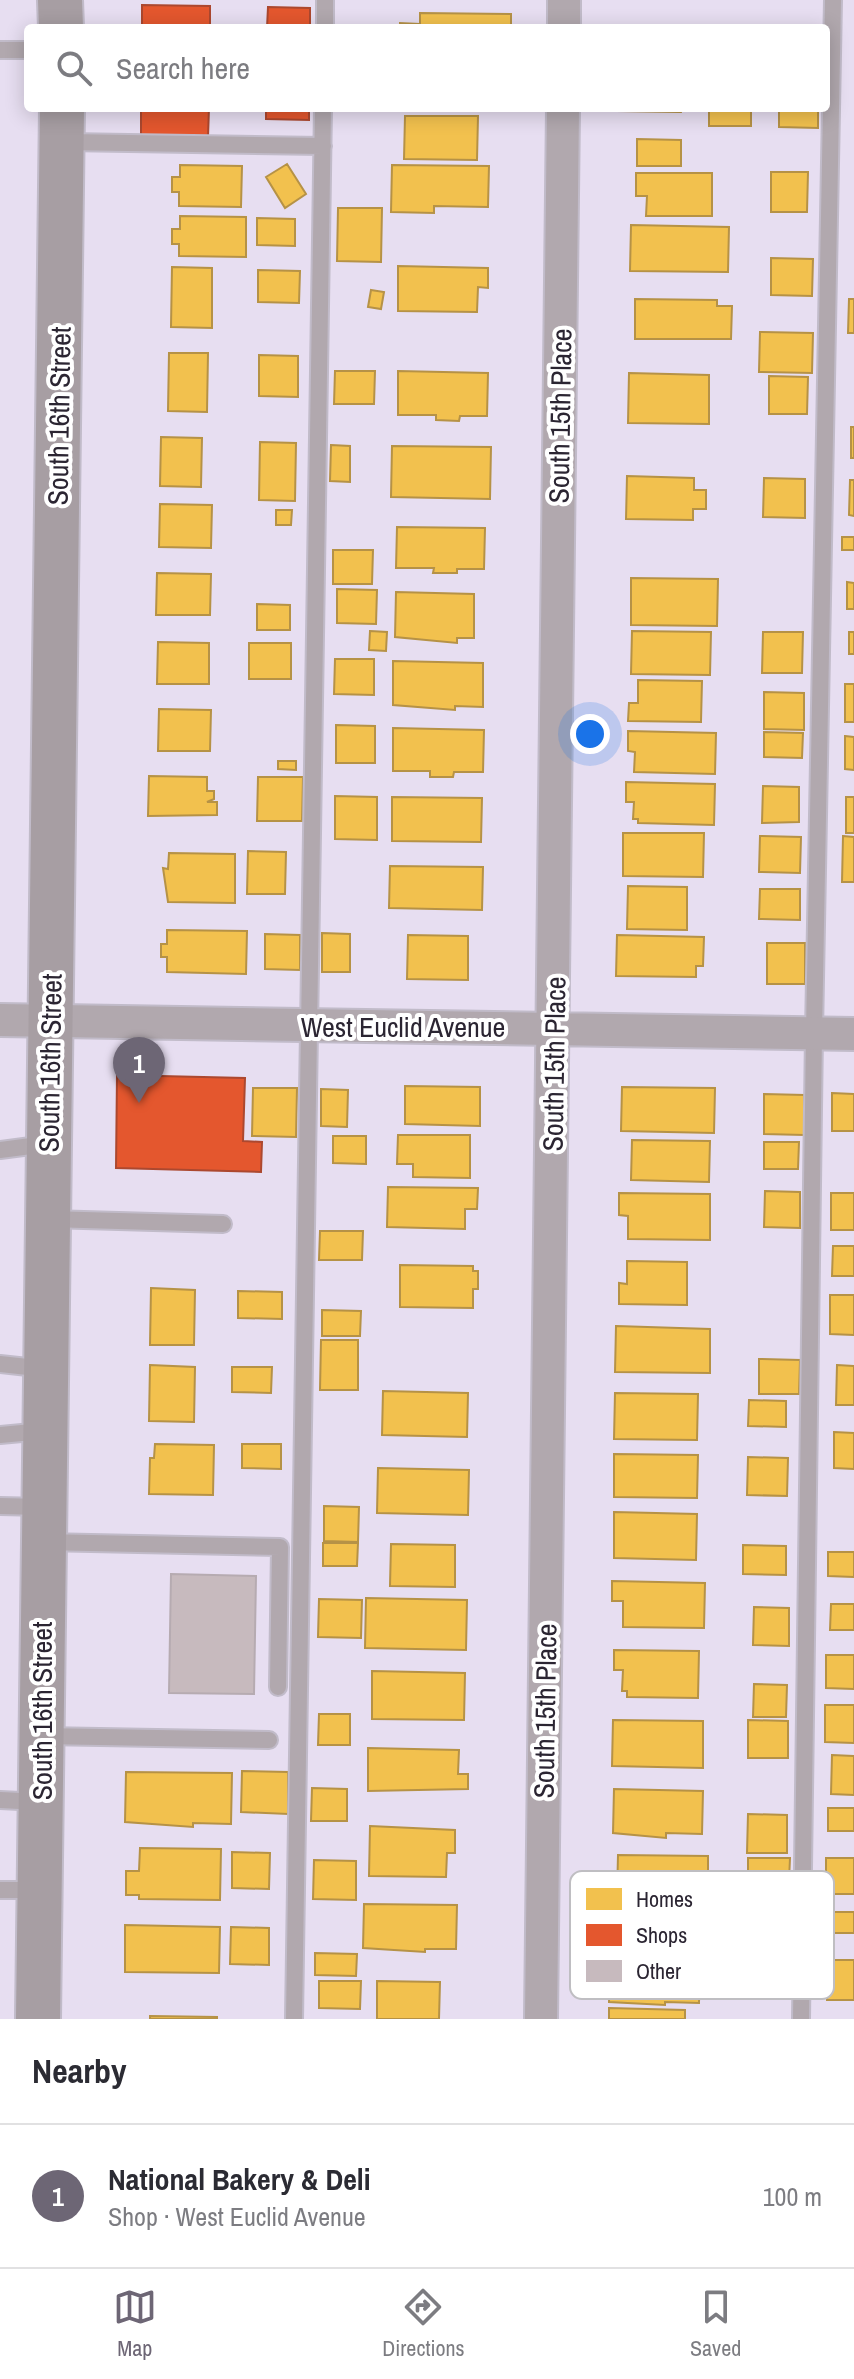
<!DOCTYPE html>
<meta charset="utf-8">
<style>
:root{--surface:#fff;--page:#f7f7f7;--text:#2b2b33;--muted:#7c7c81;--line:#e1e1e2;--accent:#6d6675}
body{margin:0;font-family:"Archivo Narrow",sans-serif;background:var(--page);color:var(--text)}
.you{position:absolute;left:590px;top:734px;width:28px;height:28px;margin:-20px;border:6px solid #fff;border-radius:50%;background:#1a73e8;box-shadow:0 0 0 12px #1a73e833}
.badge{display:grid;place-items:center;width:52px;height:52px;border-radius:50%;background:var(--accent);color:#fff;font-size:26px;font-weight:700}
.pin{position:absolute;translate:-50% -66px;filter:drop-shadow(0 2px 4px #0008)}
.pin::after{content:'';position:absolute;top:42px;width:28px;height:24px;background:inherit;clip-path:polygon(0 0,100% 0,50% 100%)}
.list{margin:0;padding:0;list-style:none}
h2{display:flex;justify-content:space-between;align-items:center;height:104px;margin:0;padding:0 32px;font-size:34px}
h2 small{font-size:26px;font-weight:400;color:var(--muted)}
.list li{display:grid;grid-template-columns:52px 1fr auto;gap:24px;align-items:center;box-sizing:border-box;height:144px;padding:0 32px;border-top:2px solid var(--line)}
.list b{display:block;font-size:30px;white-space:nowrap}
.list p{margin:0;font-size:26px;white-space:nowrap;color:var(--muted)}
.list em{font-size:26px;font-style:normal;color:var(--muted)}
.icon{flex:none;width:44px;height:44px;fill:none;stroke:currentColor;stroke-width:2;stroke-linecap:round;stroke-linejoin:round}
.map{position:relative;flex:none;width:854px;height:2019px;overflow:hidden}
.search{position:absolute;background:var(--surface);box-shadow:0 4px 20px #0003;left:24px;right:24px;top:24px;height:88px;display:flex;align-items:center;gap:20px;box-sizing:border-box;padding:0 28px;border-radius:8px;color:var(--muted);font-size:30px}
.sheet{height:248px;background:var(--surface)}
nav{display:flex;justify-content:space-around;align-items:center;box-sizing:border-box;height:112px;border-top:2px solid var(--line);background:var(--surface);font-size:22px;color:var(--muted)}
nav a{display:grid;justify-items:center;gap:4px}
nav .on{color:var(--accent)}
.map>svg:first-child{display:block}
.homes{fill:#f2c14e;stroke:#b69246;stroke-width:2}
.shops{fill:#e4572e;stroke:#ac482f;stroke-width:2}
.building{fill:#c7babe;stroke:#b6abb1;stroke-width:2}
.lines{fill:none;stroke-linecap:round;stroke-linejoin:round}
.lane-casing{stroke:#c1bbc9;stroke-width:20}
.street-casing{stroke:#c1bbc9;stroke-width:36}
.secondary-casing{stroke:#c1bbc9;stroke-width:48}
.lane{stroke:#b1a8ae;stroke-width:16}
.street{stroke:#b1a8ae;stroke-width:32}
.secondary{stroke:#a79ea3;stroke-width:44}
.labels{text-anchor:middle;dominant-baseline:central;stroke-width:8;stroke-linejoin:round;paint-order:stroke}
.street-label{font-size:28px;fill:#2b2532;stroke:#fff}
.key{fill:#fff;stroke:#bfbec2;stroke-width:2}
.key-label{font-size:22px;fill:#2b2532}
</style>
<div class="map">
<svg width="854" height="2019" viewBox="0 0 854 2019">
<rect width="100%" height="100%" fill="#e7def1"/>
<!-- homes -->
<path class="homes" d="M420,13l91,1v14h-111v-5l20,1z
M618,108h64l-1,4 -63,-1z
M709,108h42v18h-42z
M779,108h39v20l-39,-1z
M405,116h73l-1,44 -73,-1z
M637,139l44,1v26h-44z
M287,164l19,30 -21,14 -19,-31z
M180,165l62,1 -1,41 -62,-1v-14h-7v-15h8z
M392,165l97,1 -1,41 -54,-1v7l-43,-1z
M771,172h37l-1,40h-36z
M636,173h76v43h-66l1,-20h-11z
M338,208h44l-1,54 -44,-1z
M180,216l66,1v40l-67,-1v-12h-7v-15h8z
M257,218l38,1v27l-38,-1z
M631,225l98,2 -1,45 -98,-1z
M771,258l42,1 -1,37 -41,-1z
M398,266l90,2v20l-10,-1 -1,25 -79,-1z
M172,267l40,1v60l-41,-1z
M258,270l42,1 -1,32 -41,-1z
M371,290l13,2 -3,17 -13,-2z
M635,299l82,1v6h15l-1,33h-96z
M849,299h5v34h-6z
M760,332l53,1 -1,40 -53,-1z
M169,353h39l-1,59 -39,-1z
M259,355l39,1v41l-39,-1z
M335,371h40l-1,33h-40z
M398,371l90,2 -1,43h-27l-1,5 -23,-1v-5h-38z
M629,373l80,2v49l-81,-1z
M769,376l39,1 -1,37h-38z
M851,427h3v31h-3z
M161,437l41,1 -1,49 -41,-1z
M260,442l36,1 -1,58 -36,-1z
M331,445l19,1v36l-20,-1z
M392,446l99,1 -1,52 -99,-2z
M627,476l67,2v12h12v19h-13v11l-67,-1z
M764,478l41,1v39l-42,-1z
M850,480h4v36l-5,-1z
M160,504l52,1 -1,43 -52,-1z
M276,510h16l-1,15h-15z
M397,527l88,1 -1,41h-27v4h-24l1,-5h-38z
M842,537h12v13h-12z
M333,550h40l-1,34h-39z
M157,573l54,1 -1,41h-54z
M631,578l87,1 -1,47 -86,-1z
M847,582l7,1v26h-7z
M337,589l40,1 -1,34 -39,-1z
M396,592l78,2v44h-17v5l-62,-6z
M257,604l33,1v25h-33z
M370,631l17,1 -1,19 -17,-1z
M632,631l79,1 -1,43 -79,-1z
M763,632h40l-1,41h-40z
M849,632h5v22h-5z
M158,642l51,1v41h-52z
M249,643h42v36h-42z
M335,659h39v36l-40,-1z
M393,661l90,2v44l-28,-1v4l-62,-5z
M638,680l64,1 -1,41 -73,-1 1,-18h9z
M845,684h9v38h-9z
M764,692l40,1v37l-40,-1z
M159,709l52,1 -1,41h-52z
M336,725l39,1v37h-39z
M393,728l91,2 -1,42h-29l-1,5h-23v-6h-37z
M628,731l88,2 -1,41 -81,-2 1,-20 -7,-1z
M764,732l39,1 -1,25 -38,-1z
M845,736l9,1v33l-9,-1z
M278,761h18v9l-18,-1z
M149,776l58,1v14h7v8l-7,3h10v13l-69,1z
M258,777h45l-1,44h-45z
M626,782l89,2 -1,41 -76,-2v-4h-5l1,-17h-8z
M763,786l36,1v35l-37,1z
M335,796l42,1v43l-42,-1z
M392,797l90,1 -1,44 -89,-1z
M846,797h8v36h-8z
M623,833h81l-1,44 -80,-1z
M760,836l41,1 -1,36 -41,-1z
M843,836l11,1v45h-12z
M248,851l38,1 -1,42h-38z
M169,853l66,1v49l-67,-1 -5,-34 5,1z
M390,866l93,1 -1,43 -93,-2z
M628,886l59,1v43l-60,-1z
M760,889h40v31l-41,-1z
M167,930l80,1 -1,43 -79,-2v-15h-6v-13h6z
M322,933l28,1v38h-28z
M265,934l35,1v35l-35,-1z
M408,935l60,1v44l-61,-1z
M617,935l87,2 -1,29h-7v11l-80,-1z
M767,943h38v41h-38z
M405,1086l75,1v39l-75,-2z
M622,1087l93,1 -1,45 -93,-2z
M253,1088h44l-1,49 -44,-1z
M321,1089l27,1 -1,37 -26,-1z
M832,1093l22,1v37h-22z
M764,1094l40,1v40l-40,-1z
M398,1135h72v43l-57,-1v-13h-16z
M333,1136h33v28l-33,-1z
M632,1140l78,1 -1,41 -78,-2z
M764,1142h35l-1,27h-34z
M388,1187l90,1 -1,21h-12v20l-78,-2z
M765,1191l35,1v36l-36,-1z
M619,1193l91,1v46l-82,-1v-23l-9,-1z
M831,1193h23v37h-23z
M320,1231h43l-1,29h-43z
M833,1246h21v30h-22z
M627,1261l60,1v43l-68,-1v-21l8,1z
M400,1265l73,1v5h5v18h-5v19l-73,-1z
M151,1288l44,2 -1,55h-44z
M238,1291l44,1v27l-44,-1z
M830,1295h24v40l-24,-1z
M322,1310l39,1 -1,25h-38z
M616,1326l94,3v44l-95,-1z
M321,1340h37v50h-38z
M759,1359l41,1 -1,34h-40z
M150,1365l45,2 -1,55 -45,-1z
M837,1365l17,1v39h-18z
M232,1367h40l-1,26 -39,-1z
M383,1391l85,2 -1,44 -85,-2z
M615,1393l83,1 -1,46 -83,-1z
M749,1400l37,1v26l-38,-1z
M834,1432l20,1v36l-20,-1z
M155,1444l59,1 -1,50 -64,-1 1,-36h4z
M242,1444h39v25l-39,-1z
M614,1454l84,1 -1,43 -83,-1z
M748,1457l40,1 -1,38 -40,-1z
M378,1468l91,2 -1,45 -91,-2z
M324,1506l35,1 -1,35 -34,-1z
M614,1512l83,2 -1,46 -82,-2z
M323,1543h35l-1,23h-34z
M391,1544l64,1v42l-65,-1z
M743,1545l43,1v29l-43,-1z
M828,1552h26v25l-26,-1z
M612,1581l93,2 -1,45 -81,-1v-26h-11z
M366,1598l101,2 -1,50 -101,-2z
M319,1599l43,1 -1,38 -43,-1z
M831,1604h23v26h-24z
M754,1607l35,1v38l-36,-1z
M614,1650l85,1 -1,47 -71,-1v-6h-5l1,-21h-9z
M826,1655h28v34l-28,-1z
M372,1671l93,2 -1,47 -92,-1z
M754,1684l33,1 -1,32h-33z
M825,1705h29v38l-29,-1z
M319,1714h31v31h-32z
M613,1720l90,1v47l-91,-2z
M748,1720l40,1v37h-40z
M368,1748l91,2 -1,24h10v15l-100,2z
M832,1755l22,1v39l-23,-1z
M242,1771l46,1v42l-47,-2z
M126,1772l106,1 -1,51 -38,-1v4l-68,-5z
M312,1788l35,1v32h-36z
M614,1789l89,2 -1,43 -36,-1v5l-53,-5z
M828,1808h26v23h-26z
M748,1814l39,1v38h-40z
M370,1826l85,4v23h-8l-1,24 -77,-1z
M140,1848l81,1 -1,51 -81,-1v-4h-13v-24h13z
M232,1852l38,1 -1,36 -37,-1z
M618,1855l90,1v41h-32v7l-28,-1v-6l-31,-1z
M748,1858h42l-1,23h-41z
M826,1858h28v36h-28z
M314,1860l42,1v39l-43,-1z
M364,1904l93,1 -1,44h-31v3l-62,-4z
M828,1912h26v21h-27z
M125,1925l95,2 -1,46 -94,-1z
M231,1927l38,1v37l-39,-1z
M315,1953l42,1 -1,22 -41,-1z
M610,1959l90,2 -1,42 -34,-1v3l-56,-3z
M827,1960h27v40h-27z
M319,1981h42l-1,28 -41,-1z
M377,1981l63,1 -1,37h-62z
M609,2008l76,2v9h-76z
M150,2016l67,1v2h-67z"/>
<!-- shops -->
<path class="shops" d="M142,5l68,1v22h-68z
M268,7l42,1v20h-43z
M141,108h68l-1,29 -67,-1z
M266,108h43v12l-43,-1z
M117,1075l128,3 -2,63 19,1 -1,30 -145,-4z"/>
<!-- building -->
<path class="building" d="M171,1574l85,2 -2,118 -85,-1z"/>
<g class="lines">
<!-- lane casing -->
<g class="lane-casing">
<path id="lane" d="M325,28v-28
M0,50h28
M65,142l258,4
M0,1150l46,-6
M49,1219l174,5
M0,1364l46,5
M0,1435l43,-4
M0,1506l42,1
M44,1542l236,5 -2,140
M43,1736l226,4
M0,1800l40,2
M0,1890h38
M294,2019l29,-1911
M801,2019l13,-986 19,-1033"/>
</g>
<!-- street casing -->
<g class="street-casing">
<path id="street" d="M564,28v-28
M0,1020l854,14
M541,2019l22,-1911"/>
</g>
<!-- secondary casing -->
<g class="secondary-casing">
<path id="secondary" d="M60,0l1,28
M38,2019l24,-1911"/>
</g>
<!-- lane -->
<use href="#lane" class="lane"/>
<!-- street -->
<use href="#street" class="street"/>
<!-- secondary -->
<use href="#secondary" class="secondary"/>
</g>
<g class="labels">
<!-- street labels -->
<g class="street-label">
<text transform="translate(59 416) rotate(-89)">South 16th Street</text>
<text transform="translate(560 416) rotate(-89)">South 15th Place</text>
<text x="403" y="1027">West Euclid Avenue</text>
<text transform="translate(50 1063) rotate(-89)">South 16th Street</text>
<text transform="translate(554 1064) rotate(-89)">South 15th Place</text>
<text transform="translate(42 1711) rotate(-90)">South 16th Street</text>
<text transform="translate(545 1711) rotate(-89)">South 15th Place</text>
</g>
</g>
<!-- legend -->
<rect x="570" y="1871" width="264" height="128" rx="12" class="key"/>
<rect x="586" y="1888" width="36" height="22" fill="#f2c14e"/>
<rect x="586" y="1924" width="36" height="22" fill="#e4572e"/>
<rect x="586" y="1960" width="36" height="22" fill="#c7babe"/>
<g class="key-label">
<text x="636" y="1907">Homes</text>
<text x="636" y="1943">Shops</text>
<text x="636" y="1979">Other</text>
</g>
</svg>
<div class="you"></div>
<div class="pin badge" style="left:139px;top:1103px">1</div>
<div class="search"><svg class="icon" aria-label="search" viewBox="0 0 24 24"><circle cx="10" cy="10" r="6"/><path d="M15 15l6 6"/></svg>Search here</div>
</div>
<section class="sheet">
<h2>Nearby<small></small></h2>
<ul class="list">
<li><span class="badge">1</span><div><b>National Bakery &amp; Deli</b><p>Shop · West Euclid Avenue</p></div><em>100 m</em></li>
</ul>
</section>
<nav>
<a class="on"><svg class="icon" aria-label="map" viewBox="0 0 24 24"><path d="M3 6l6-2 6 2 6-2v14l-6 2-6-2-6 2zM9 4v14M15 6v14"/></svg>Map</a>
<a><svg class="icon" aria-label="directions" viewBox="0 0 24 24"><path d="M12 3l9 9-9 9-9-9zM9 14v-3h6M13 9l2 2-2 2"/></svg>Directions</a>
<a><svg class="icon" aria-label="saved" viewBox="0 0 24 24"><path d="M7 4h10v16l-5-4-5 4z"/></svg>Saved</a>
</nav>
